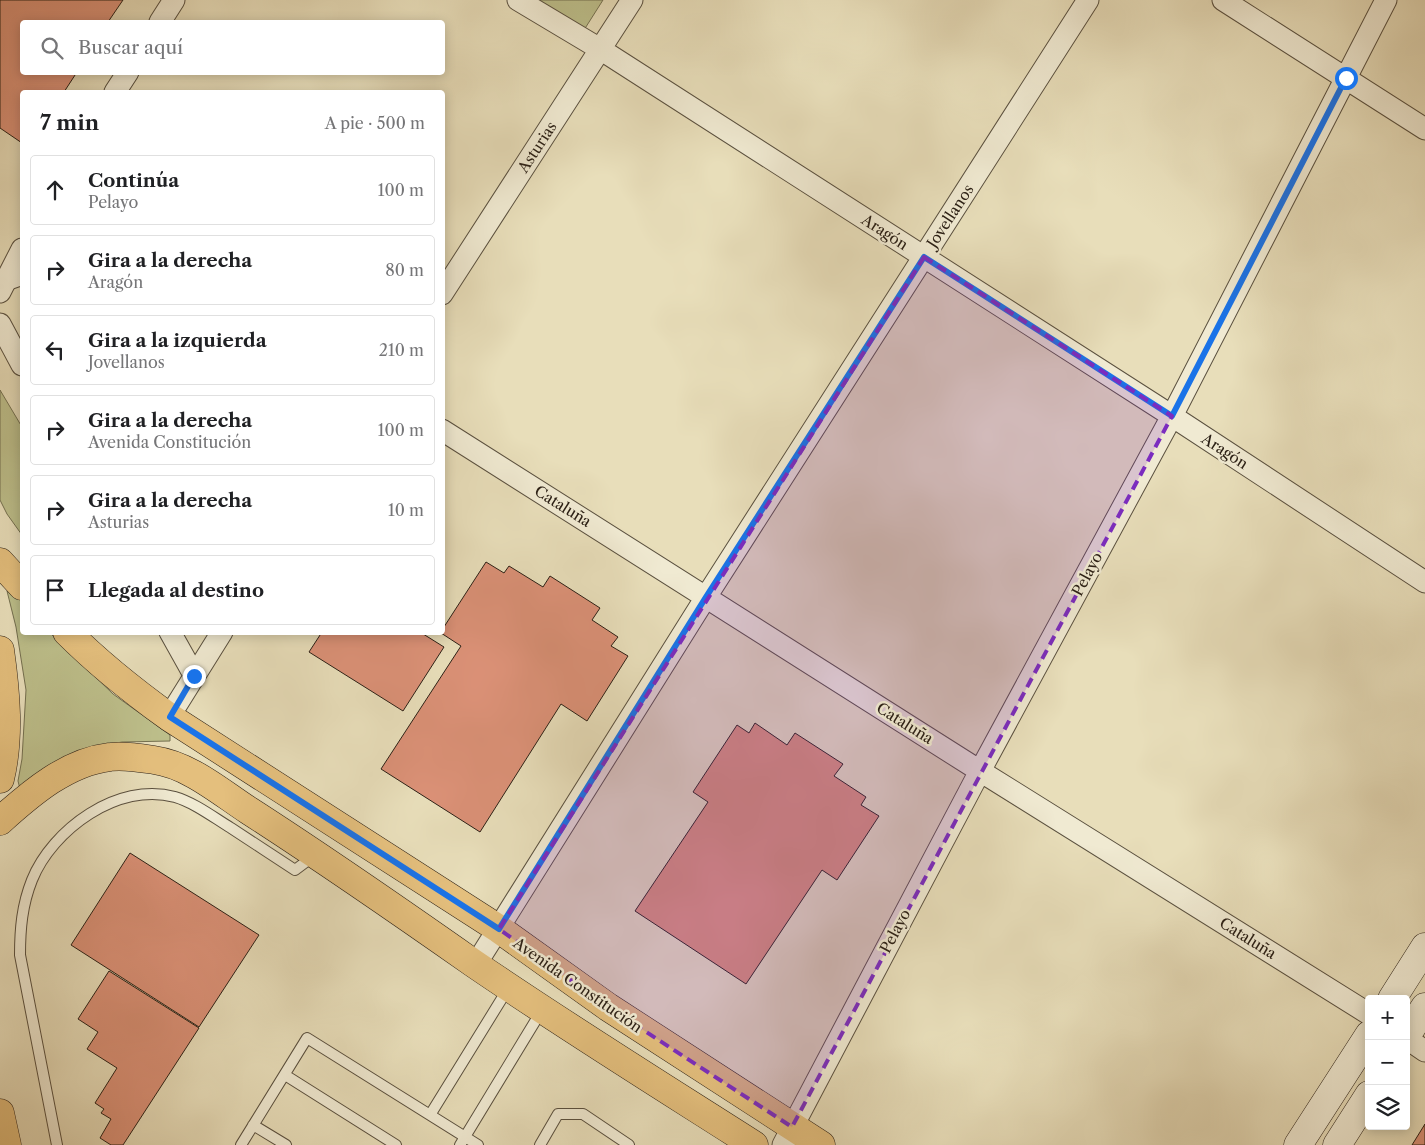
<!DOCTYPE html>
<html lang="es">
<meta charset="utf-8">
<style>
:root{--surface:#fff;--page:#f2f2f2;--text:#202124;--muted:#757577;--line:#e0e0e0}
body{margin:0;font-family:"Libre Caslon Text",serif;background:var(--page);color:var(--text)}
.controls{position:absolute;right:15px;bottom:15px;display:grid;overflow:hidden;border-radius:5px;box-shadow:0 2px 12px #0003}
.controls button{width:45px;height:45px;display:grid;place-items:center;padding:0;border:0;border-bottom:1px solid var(--line);background:var(--surface);color:var(--text);font:25px sans-serif}
.stop{position:absolute;width:15px;height:15px;margin:-11px;border:4px solid #1a73e8;border-radius:50%;background:#fff}
.stop.end{background:#1a73e8;border-color:#fff;box-shadow:0 1px 5px #0008}
.list{margin:0;padding:0;list-style:none}
h2{display:flex;justify-content:space-between;align-items:center;height:65px;margin:0;padding:0 20px;font-size:21px}
h2 small{font-size:16px;font-weight:400;color:var(--muted)}
.list li{display:grid;grid-template-columns:32px 1fr auto;gap:15px;align-items:center;box-sizing:border-box;height:70px;margin:0 10px 10px;padding:0 10px;border:1px solid var(--line);border-radius:5px}
.list b{display:block;font-size:19px;white-space:nowrap}
.list p{margin:0;font-size:16px;white-space:nowrap;color:var(--muted)}
.list em{font-size:16px;font-style:normal;color:var(--muted)}
.icon{flex:none;width:28px;height:28px;fill:none;stroke:currentColor;stroke-width:2;stroke-linecap:round;stroke-linejoin:round}
.map{position:relative;flex:none;width:1425px;height:1145px;overflow:hidden}
.search{position:absolute;background:var(--surface);box-shadow:0 2px 12px #0003;left:20px;top:20px;width:425px;height:55px;display:flex;align-items:center;gap:12px;box-sizing:border-box;padding:0 18px;border-radius:5px;color:var(--muted);font-size:19px}
.panel{position:absolute;background:var(--surface);box-shadow:0 2px 12px #0003;left:20px;top:90px;width:425px;height:545px;border-radius:5px}
.map>svg:first-child{display:block}
.green{fill:#bdbf8b;stroke:#747050}
.building{fill:#db9177;stroke:#2b2016}
.lines{fill:none;stroke-linecap:round;stroke-linejoin:round}
.service-casing{stroke:#5a503f;stroke-width:12}
.minor-casing{stroke:#5a503f;stroke-width:23}
.secondary-casing{stroke:#2b2016;stroke-width:29}
.primary-casing{stroke:#2b2016;stroke-width:29}
.trunk-casing{stroke:#2b2016;stroke-width:29}
.service{stroke:#f0ead2;stroke-width:10}
.minor{stroke:#f0ead2;stroke-width:21}
.secondary{stroke:#f0ead2;stroke-width:28}
.primary{stroke:#e4bf7d;stroke-width:28}
.trunk{stroke:#e4bf7d;stroke-width:28}
.route{stroke:#1a73e8;stroke-width:6}
.marked{fill:#7b2cbf;fill-opacity:0.2;stroke:#7b2cbf;stroke-width:4;stroke-dasharray:10 6;stroke-linejoin:round}
.labels{text-anchor:middle;dominant-baseline:central;stroke-width:5;stroke-linejoin:round;paint-order:stroke}
.street-label{font-size:15px;fill:#2b2016;stroke:#f0ead2}
</style>
<div class="map">
<svg width="1425" height="1145" viewBox="0 0 1425 1145">
<rect width="100%" height="100%" fill="#e8deba"/>
<filter id="stains"><feTurbulence type="fractalNoise" baseFrequency=".004" numOctaves="4"/><feColorMatrix values="0 0 0 0 .2 0 0 0 0 .09 0 0 0 0 .02 0 0 0 .5 -.17"/></filter>
<radialGradient id="worn" r=".72"><stop offset=".6" stop-color="#630" stop-opacity="0"/><stop offset="1" stop-color="#630" stop-opacity=".3"/></radialGradient>
<!-- green -->
<path class="green" d="M537,0h66l-19,30z
M0,390l22,37v108l-15,-21 -7,-14z
M11,589l11,12v31l28,1 63,61 57,41v6l-48,1 -29,5 -73,42 -2,-8 4,-22 4,-69 -10,-63 -9,-36z"/>
<!-- building -->
<path class="building" d="M0,0h123l-15,22h-86v50h55l-13,20h-42v51l-22,-15z
M486,562l18,11 5,-7 34,21 7,-11 50,32 -8,12 26,17 -7,9 17,10 -41,65 -26,-17 -81,128 -99,-63 80,-123 -20,-13 1,-1v-2z
M322,632h98l24,15 -41,64 -94,-59z
M755,723l32,22 8,-12 48,31 -9,12 32,21 -5,8 18,11 -42,64 -15,-10 -76,114 -111,-73 73,-109 -15,-10 44,-67 12,8z
M130,853l129,82 -60,92 -128,-82z
M109,971l90,57 -76,117h-12l-11,-7 11,-19 -10,-6 3,-4 -9,-6 22,-35 -30,-19 11,-17 -20,-13z
M1425,1124v21h-13z"/>
<g class="lines">
<!-- service casing -->
<g class="service-casing">
<path id="service" d="M5,286l17,-6
M285,1075l111,70
M430,1115l79,-128
M253,1125l33,20
M57,1145l-37,-190c0,-26 2,-50 12,-75 20,-50 86,-99 143,-83 20,6 38,20 56,31 21,14 43,28 64,42l20,-15
M241,1145l66,-107 171,107
M460,1145l82,-135
M540,1145l18,-31h25l46,31"/>
</g>
<!-- minor casing -->
<g class="minor-casing">
<path id="minor" d="M518,0l82,49 572,367 253,166
M1223,0l202,129
M160,22l14,-22
M115,92l13,-20
M0,292l22,-43
M442,294l190,-294
M0,324l22,41
M442,430l538,341 389,243
M170,632l24,43
M169,717l53,-85
M476,964l230,-367 382,-597
M1406,1038l19,13
M783,1145l197,-374 192,-355 214,-416"/>
</g>
<!-- secondary casing -->
<g class="secondary-casing">
<path id="secondary" d="M1392,999l33,-52
M1406,1036l19,-29
M1298,1145l71,-110
M1337,1145l32,-50"/>
</g>
<!-- primary casing -->
<g class="primary-casing">
<path id="primary" d="M0,562l22,24
M67,632c32,32 66,59 102,85l330,212 109,78 213,138
M0,821c31,-28 67,-59 110,-64 14,-2 31,1 44,3 35,5 65,31 94,50 76,49 151,101 225,153 92,63 187,122 281,182"/>
</g>
<!-- trunk casing -->
<g class="trunk-casing">
<path id="trunk" d="M0,650c6,42 10,88 0,129
M0,1113l7,32"/>
</g>
<!-- service -->
<use href="#service" class="service"/>
<!-- minor -->
<use href="#minor" class="minor"/>
<!-- secondary -->
<use href="#secondary" class="secondary"/>
<!-- primary -->
<use href="#primary" class="primary"/>
<!-- trunk -->
<use href="#trunk" class="trunk"/>
</g>
<g class="lines">
<!-- route -->
<path class="route" d="M194,676l-24,41 329,212 207,-332 218,-340 248,159 174,-338"/>
</g>
<!-- marked area -->
<path class="marked" d="M924,257l248,159 -380,711 -184,-120 -109,-78z"/>
<g class="labels">
<!-- street labels -->
<g class="street-label">
<text transform="translate(537 147) rotate(-57)">Asturias</text>
<text transform="translate(950 216) rotate(-57)">Jovellanos</text>
<text transform="translate(885 232) rotate(33)">Aragón</text>
<text transform="translate(1225 451) rotate(33)">Aragón</text>
<text transform="translate(563 506) rotate(32)">Cataluña</text>
<text transform="translate(1087 574) rotate(-62)">Pelayo</text>
<text transform="translate(905 723) rotate(32)">Cataluña</text>
<text transform="translate(895 931) rotate(-62)">Pelayo</text>
<text transform="translate(1248 938) rotate(32)">Cataluña</text>
<text transform="translate(578 985) rotate(35)">Avenida Constitución</text>
</g>
</g>
<rect width="100%" height="100%" filter="url(#stains)"/>
<rect width="100%" height="100%" fill="url(#worn)"/>
</svg>
<div class="controls">
<button>+</button>
<button>−</button>
<button><svg class="icon" aria-label="layers" viewBox="0 0 24 24"><path d="M12 4l9 5-9 5-9-5zM3 14l9 5 9-5"/></svg></button>
</div>
<div class="stop" style="left:1346px;top:78px"></div>
<div class="stop end" style="left:194px;top:676px"></div>
<div class="search"><svg class="icon" aria-label="search" viewBox="0 0 24 24"><circle cx="10" cy="10" r="6"/><path d="M15 15l6 6"/></svg>Buscar aquí</div>
<section class="panel">
<h2>7 min<small>A pie · 500 m</small></h2>
<ul class="list">
<li><svg class="icon" aria-label="ahead" viewBox="0 0 24 24"><path d="M12 20V5M6 11l6-6 6 6"/></svg><div><b>Continúa</b><p>Pelayo</p></div><em>100 m</em></li>
<li><svg class="icon" aria-label="right" viewBox="0 0 24 24"><path d="M7 20v-9h11M14 6l5 5-5 5"/></svg><div><b>Gira a la derecha</b><p>Aragón</p></div><em>80 m</em></li>
<li><svg class="icon" aria-label="left" viewBox="0 0 24 24"><path d="M17 20v-9H6M10 6l-5 5 5 5"/></svg><div><b>Gira a la izquierda</b><p>Jovellanos</p></div><em>210 m</em></li>
<li><svg class="icon" aria-label="right" viewBox="0 0 24 24"><path d="M7 20v-9h11M14 6l5 5-5 5"/></svg><div><b>Gira a la derecha</b><p>Avenida Constitución</p></div><em>100 m</em></li>
<li><svg class="icon" aria-label="right" viewBox="0 0 24 24"><path d="M7 20v-9h11M14 6l5 5-5 5"/></svg><div><b>Gira a la derecha</b><p>Asturias</p></div><em>10 m</em></li>
<li><svg class="icon" aria-label="arrive" viewBox="0 0 24 24"><path d="M6 21V4h12l-3 4 3 4H6"/></svg><div><b>Llegada al destino</b></div></li>
</ul>
</section>
</div>
